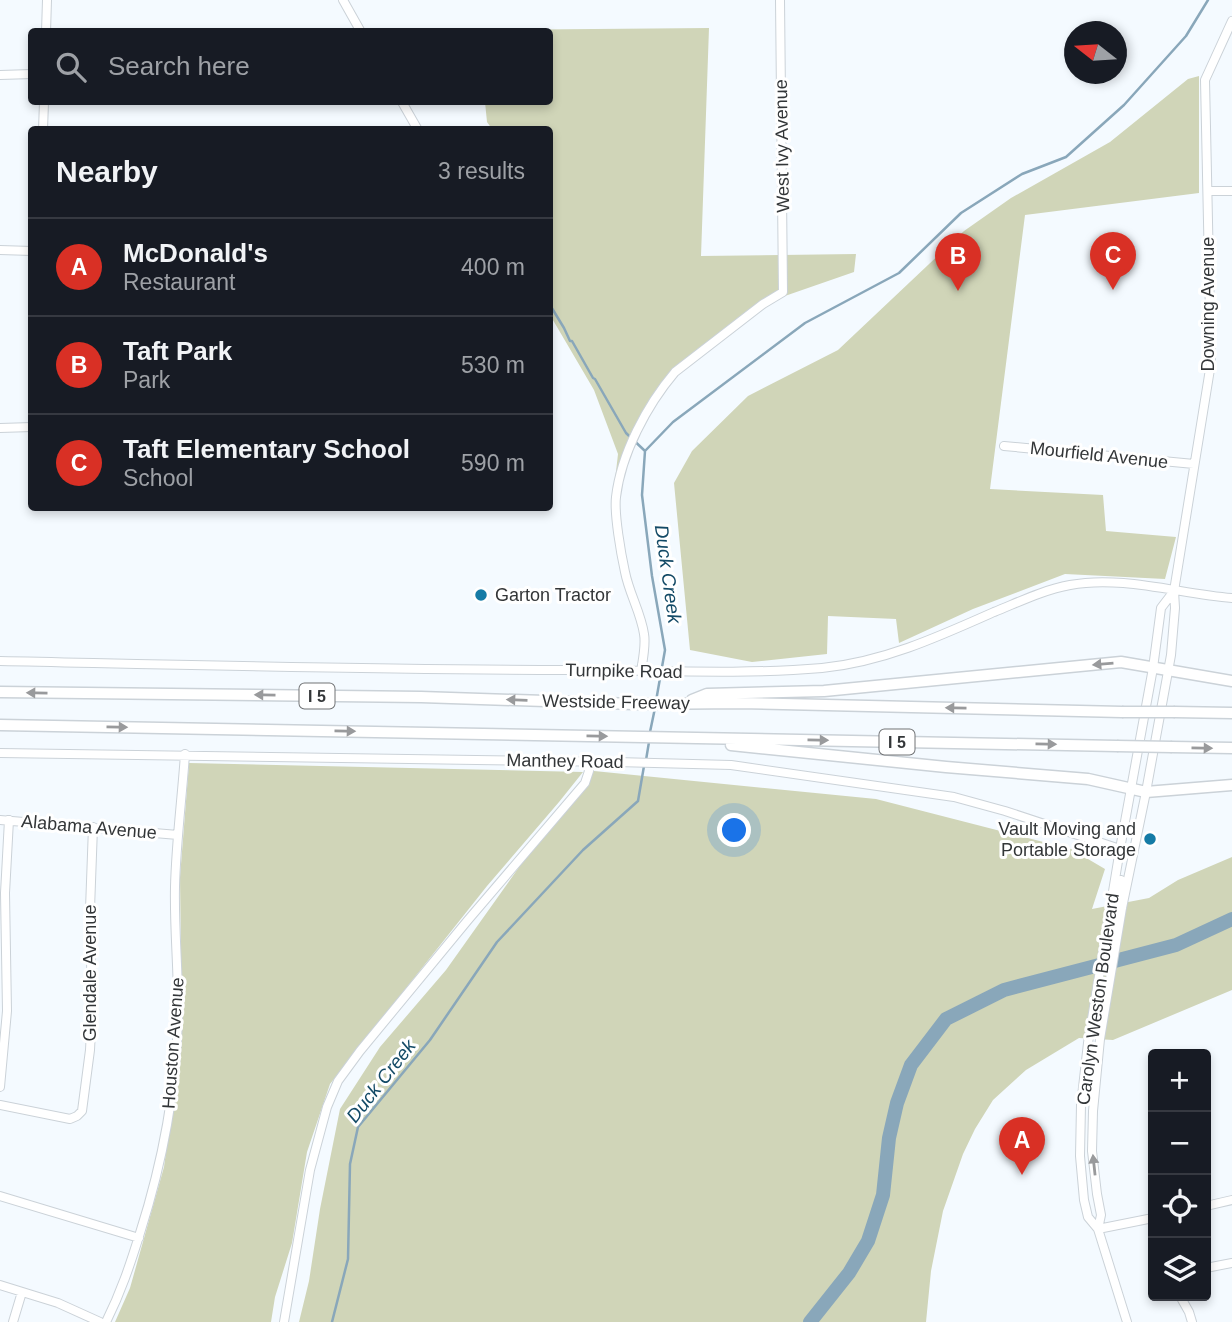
<!DOCTYPE html>
<meta charset="utf-8">
<style>
:root{--surface:#171b24;--page:#20242c;--text:#f1f3f6;--muted:#9ea1a6;--line:#363941;--accent:#d93025}
body{margin:0;font-family:Arial,sans-serif;background:var(--page);color:var(--text)}
.controls{position:absolute;right:21px;bottom:21px;display:grid;overflow:hidden;border-radius:7px;box-shadow:0 4px 10px #0003}
.controls button{width:63px;height:63px;display:grid;place-items:center;padding:0;border:0;border-bottom:2px solid var(--line);background:var(--surface);color:var(--text);font:35px sans-serif}
.compass{position:absolute;left:1064px;top:21px;width:63px;height:63px;border-radius:50%;background:var(--surface);box-shadow:0 4px 10px #0003;rotate:287deg}
.you{position:absolute;left:735px;top:831px;width:24px;height:24px;margin:-18px;border:5px solid #fff;border-radius:50%;background:#1a73e8;box-shadow:0 0 0 10px #1a73e833}
.badge{display:grid;place-items:center;width:46px;height:46px;border-radius:50%;background:var(--accent);color:#fff;font-size:23px;font-weight:700}
.pin{position:absolute;translate:-50% -58px;filter:drop-shadow(0 2px 4px #0008)}
.pin::after{content:'';position:absolute;top:37px;width:24px;height:21px;background:inherit;clip-path:polygon(0 0,100% 0,50% 100%)}
.list{margin:0;padding:0;list-style:none}
h2{display:flex;justify-content:space-between;align-items:center;height:91px;margin:0;padding:0 28px;font-size:30px}
h2 small{font-size:23px;font-weight:400;color:var(--muted)}
.list li{display:grid;grid-template-columns:46px 1fr auto;gap:21px;align-items:center;box-sizing:border-box;height:98px;padding:0 28px;border-top:2px solid var(--line)}
.list b{display:block;font-size:26px;white-space:nowrap}
.list p{margin:0;font-size:23px;white-space:nowrap;color:var(--muted)}
.list em{font-size:23px;font-style:normal;color:var(--muted)}
.icon{flex:none;width:38px;height:38px;fill:none;stroke:currentColor;stroke-width:2;stroke-linecap:round;stroke-linejoin:round}
.map{position:relative;flex:none;width:1232px;height:1322px;overflow:hidden}
.search{position:absolute;background:var(--surface);box-shadow:0 4px 10px #0003;left:28px;top:28px;width:525px;height:77px;display:flex;align-items:center;gap:18px;box-sizing:border-box;padding:0 24px;border-radius:7px;color:var(--muted);font-size:26px}
.panel{position:absolute;background:var(--surface);box-shadow:0 4px 10px #0003;left:28px;top:126px;width:525px;height:385px;border-radius:7px}
.map>svg:first-child{display:block}
.green{fill:#d0d5b8}
.lines{fill:none;stroke-linecap:round;stroke-linejoin:round}
.stream{stroke:#89a7ba;stroke-width:2.5}
.river{stroke:#89a7ba;stroke-width:14}
.minor-casing{stroke:#cbd2d8;stroke-width:10}
.highway-casing{stroke:#cbd2d8;stroke-width:13}
.minor{stroke:#fff;stroke-width:8}
.highway{stroke:#fff;stroke-width:10}
.highway-bridge-casing{stroke:#cbd2d8;stroke-width:13;stroke-linecap:butt}
.highway-bridge{stroke:#fff;stroke-width:10}
.oneway{fill:#999a9c}
.poi-dot{fill:#157ba6;stroke:#fff;stroke-width:2.5}
.labels{text-anchor:middle;dominant-baseline:central;stroke-width:6;stroke-linejoin:round;paint-order:stroke}
.shield{fill:#fff;stroke:#707274;stroke-width:2}
.shield-label{font-size:16px;font-weight:bold;fill:#333638}
.street-label{font-size:18px;fill:#333638;stroke:#fff}
.poi-label{font-size:18px;fill:#333638;stroke:#fff;text-anchor:start}
.water-label{font-size:19px;font-style:italic;fill:#134a66;stroke:#fff}
</style>
<div class="map">
<svg width="1232" height="1322" viewBox="0 0 1232 1322">
<rect width="100%" height="100%" fill="#f4faff"/>
<!-- green -->
<path class="green" d="M709,28l-8,228 155,-2 -2,18 -72,25 -82,53 -44,48 -27,61 -16,39 5,-44 -24,-64 -44,-75v-185l-58,-1 -5,-7 -2,-20h65v-70l-71,-2z
M1199,76v117l-174,22 -35,274 113,6 3,36 70,6 -11,42 -100,-5 -92,35 -74,34 -3,-24 -68,-3 -1,38 -75,8 -62,-12 -16,-167 18,-32 56,-55 90,-46 126,-119 47,-33 99,-56 78,-63z
M189,763l394,9 -24,30 -72,84 -157,198 -23,68 -15,91 -17,54 -4,25h-156l15,-34 34,-121 18,-135 -2,-155z
M594,771l282,28 195,50 34,20 -13,40 57,-11 29,-18 54,-23v133l-119,50 -34,-2 -53,32 -33,30 -18,29 -12,25 -20,57 -12,60 -5,51h-627l10,-41 11,-72 20,-100 40,-62 66,-77 98,-138z"/>
<g class="lines">
<!-- stream -->
<path class="stream" d="M550,305l14,23 6,13h2l21,37 2,1 31,54 19,18
M656,701l9,-51 -13,-74 -10,-81 3,-44 28,-29 132,-99 94,-50 62,-60 61,-39 44,-17 58,-52 62,-69 22,-36
M650,732l5,-24
M646,760l3,-18
M332,1322l16,-63 2,-95 8,-37 72,-87 67,-98 86,-92 55,-49 6,-35"/>
<!-- river -->
<path class="river" d="M810,1322l39,-49 19,-32 15,-46 6,-57 8,-35 14,-38 35,-46 58,-29 172,-45 56,-26"/>
<!-- minor casing -->
<g class="minor-casing">
<path id="minor" d="M343,0l18,32
M46,32l1,-32
M0,75l32,-1
M402,102l16,28
M43,130l1,-28
M1208,191h24
M0,250l32,1
M0,428l32,-1
M1004,446l190,18
M0,661c190,4 381,9 571,9 83,0 167,5 251,-2 61,-6 116,-31 172,-56 25,-10 49,-22 76,-27 52,-10 110,9 162,13
M641,671c2,-12 5,-26 3,-37 -3,-21 -15,-41 -19,-62 -4,-18 -11,-58 -9,-75 5,-43 31,-92 59,-125l88,-68 20,-12 -3,-292
M0,753l616,9 115,3 223,32 51,14 115,38
M0,820l178,15
M1121,880l-3,19 4,9
M0,1087l7,-76 -2,-118 4,-73
M0,1105l70,14 7,-3 5,-5 8,-61 2,-39 -2,-102 3,-82
M0,1196l139,42
M1206,1206l26,-6
M1098,1229l3,-14 -4,-21 -5,-43 1,-40 7,-72 22,-131 24,-116 25,-137 4,-47 -1,-17 37,-228 -6,-283 27,-59
M1098,1229l55,-11
M1206,1268l26,-5
M0,1285l58,18 42,19
M1180,1296l9,16 3,10
M13,1322l9,-30
M106,1322c15,-30 24,-57 34,-89 22,-69 36,-141 38,-214 1,-44 -4,-88 -3,-132 1,-44 7,-89 10,-133
M284,1322l26,-152 17,-63 11,-26 22,-30 108,-131 117,-137 4,-12 -2,-9
M1127,1322l-29,-93 -10,-12 -4,-17 -4,-44 1,-51 7,-62 32,-194 33,-181 8,-60 13,-17"/>
</g>
<!-- highway casing -->
<g class="highway-casing">
<path id="highway" d="M0,692l421,5 213,7 106,-1 382,9
M692,700l15,-6 117,-3 297,-29 111,19
M1175,712l57,1
M0,725l1117,21
M731,745l215,22 142,12 58,13 86,-7
M1172,747l60,1"/>
</g>
<!-- minor -->
<use href="#minor" class="minor"/>
<!-- highway -->
<use href="#highway" class="highway"/>
<!-- highway-bridge casing -->
<g class="highway-bridge-casing">
<path id="highway-bridge" d="M1122,712h53
M1117,746l55,1"/>
</g>
<!-- highway-bridge -->
<use href="#highway-bridge" class="highway-bridge"/>
</g>
<!-- one-way arrows -->
<defs><path id="oneway-solid" d="M-6-.8H1V-3.2L6.5 0L1 3.2V.8H-6Z" transform="scale(1.75)"/></defs>
<g class="oneway">
<use href="#oneway-solid" transform="translate(1103 664) rotate(175)"/>
<use href="#oneway-solid" transform="translate(37 693) rotate(-179)"/>
<use href="#oneway-solid" transform="translate(265 695) rotate(-179)"/>
<use href="#oneway-solid" transform="translate(517 700) rotate(-178)"/>
<use href="#oneway-solid" transform="translate(956 708) rotate(-179)"/>
<use href="#oneway-solid" transform="translate(117 727) rotate(1)"/>
<use href="#oneway-solid" transform="translate(345 731) rotate(1)"/>
<use href="#oneway-solid" transform="translate(597 736) rotate(1)"/>
<use href="#oneway-solid" transform="translate(818 740) rotate(1)"/>
<use href="#oneway-solid" transform="translate(1046 744) rotate(1)"/>
<use href="#oneway-solid" transform="translate(1202 748) rotate(1)"/>
<use href="#oneway-solid" transform="translate(1094 1165) rotate(-96)"/>
</g>
<!-- markers -->
<g class="poi-dot">
<circle cx="481" cy="595" r="7"/>
<circle cx="1150" cy="839" r="7"/>
</g>
<g class="labels">
<!-- shield labels -->
<g class="shield">
<rect x="299.5" y="683.5" width="35" height="25" rx="5"/>
<rect x="879.5" y="729.5" width="35" height="25" rx="5"/>
</g>
<g class="shield-label">
<text x="317" y="696">I 5</text>
<text x="897" y="742">I 5</text>
</g>
<!-- street labels -->
<g class="street-label">
<text transform="translate(782 146) rotate(-91)">West Ivy Avenue</text>
<text transform="translate(1208 304) rotate(-90)">Downing Avenue</text>
<text transform="translate(1099 455) rotate(6)">Mourfield Avenue</text>
<text transform="translate(624 671) rotate(1)">Turnpike Road</text>
<text transform="translate(616 702) rotate(1)">Westside Freeway</text>
<text transform="translate(565 761) rotate(1)">Manthey Road</text>
<text transform="translate(89 827) rotate(5)">Alabama Avenue</text>
<text transform="translate(90 973) rotate(-90)">Glendale Avenue</text>
<text transform="translate(1098 999) rotate(-82)">Carolyn Weston Boulevard</text>
<text transform="translate(173 1043) rotate(-86)">Houston Avenue</text>
</g>
<!-- poi labels -->
<g class="poi-label">
<text x="495" y="595">Garton Tractor</text>
<text x="1136" y="829" text-anchor="end">Vault Moving and<tspan x="1136" dy="21">Portable Storage</tspan></text>
</g>
<!-- water labels -->
<g class="water-label">
<text transform="translate(668 574) rotate(82)">Duck Creek</text>
<text transform="translate(381 1081) rotate(-52)">Duck Creek</text>
</g>
</g>
</svg>
<div class="controls">
<button>+</button>
<button>−</button>
<button><svg class="icon" aria-label="locate" viewBox="0 0 24 24"><circle cx="12" cy="12" r="6"/><path d="M12 2v4M12 18v4M2 12h4M18 12h4"/></svg></button>
<button><svg class="icon" aria-label="layers" viewBox="0 0 24 24"><path d="M12 4l9 5-9 5-9-5zM3 14l9 5 9-5"/></svg></button>
</div>
<svg class="compass" viewBox="-18 -18 36 36"><path d="M0-13l5 13h-10z" fill="#e53935"/><path d="M0 13l5-13h-10z" fill="#9ea1a6"/></svg>
<div class="you"></div>
<div class="pin badge" style="left:1022px;top:1175px">A</div>
<div class="pin badge" style="left:958px;top:291px">B</div>
<div class="pin badge" style="left:1113px;top:290px">C</div>
<div class="search"><svg class="icon" aria-label="search" viewBox="0 0 24 24"><circle cx="10" cy="10" r="6"/><path d="M15 15l6 6"/></svg>Search here</div>
<section class="panel">
<h2>Nearby<small>3 results</small></h2>
<ul class="list">
<li><span class="badge">A</span><div><b>McDonald's</b><p>Restaurant</p></div><em>400 m</em></li>
<li><span class="badge">B</span><div><b>Taft Park</b><p>Park</p></div><em>530 m</em></li>
<li><span class="badge">C</span><div><b>Taft Elementary School</b><p>School</p></div><em>590 m</em></li>
</ul>
</section>
</div>
